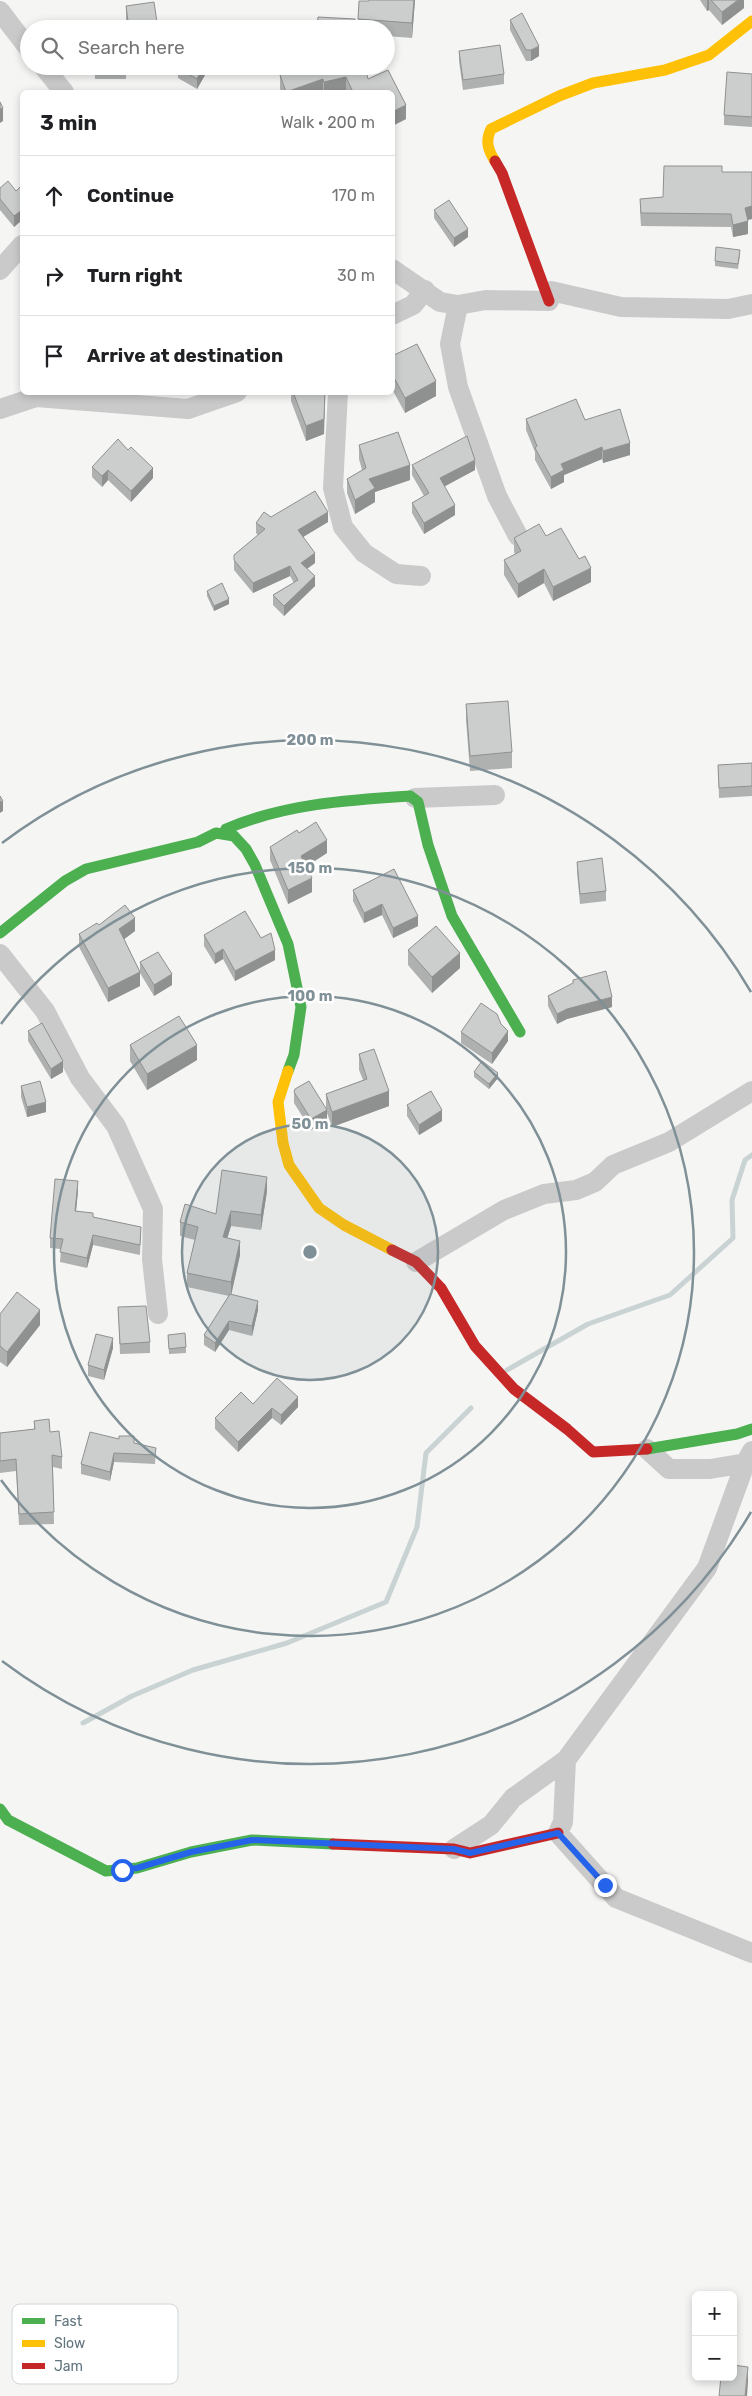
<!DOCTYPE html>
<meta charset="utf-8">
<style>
:root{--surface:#fff;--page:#f2f2f2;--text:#202124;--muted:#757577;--line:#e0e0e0}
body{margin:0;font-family:Rubik,sans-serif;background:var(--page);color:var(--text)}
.controls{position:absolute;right:15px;bottom:15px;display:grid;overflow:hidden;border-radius:8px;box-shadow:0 2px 8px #0003}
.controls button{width:45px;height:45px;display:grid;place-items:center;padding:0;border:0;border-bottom:1px solid var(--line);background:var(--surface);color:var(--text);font:25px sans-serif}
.stop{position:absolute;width:15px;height:15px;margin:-11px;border:4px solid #2563eb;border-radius:50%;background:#fff}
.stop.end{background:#2563eb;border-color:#fff;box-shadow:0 1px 5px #0008}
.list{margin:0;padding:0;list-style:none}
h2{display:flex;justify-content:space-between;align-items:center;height:65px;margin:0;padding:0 20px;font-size:21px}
h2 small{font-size:16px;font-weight:400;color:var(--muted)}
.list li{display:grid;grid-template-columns:32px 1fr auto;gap:15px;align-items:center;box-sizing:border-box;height:80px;padding:0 20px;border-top:1px solid var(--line)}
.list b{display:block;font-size:19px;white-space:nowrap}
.list em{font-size:16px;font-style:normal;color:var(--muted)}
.icon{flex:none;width:28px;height:28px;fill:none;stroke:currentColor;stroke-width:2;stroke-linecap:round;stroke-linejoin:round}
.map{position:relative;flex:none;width:752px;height:2396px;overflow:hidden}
.search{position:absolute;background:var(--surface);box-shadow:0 2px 8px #0003;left:20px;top:20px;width:375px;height:55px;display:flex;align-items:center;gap:12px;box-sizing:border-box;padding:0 18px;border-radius:28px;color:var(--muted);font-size:19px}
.panel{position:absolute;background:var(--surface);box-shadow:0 2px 8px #0003;left:20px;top:90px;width:375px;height:305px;border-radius:8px}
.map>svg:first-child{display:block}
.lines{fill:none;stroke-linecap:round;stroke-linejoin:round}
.stream{stroke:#c9d3d4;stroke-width:5}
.street{stroke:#cacacb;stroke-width:20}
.fast{stroke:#4caf50;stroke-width:11}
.slow{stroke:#ffc107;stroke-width:11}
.jam{stroke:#c62828;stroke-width:11}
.wall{fill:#afb1b1}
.shaded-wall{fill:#8f9090}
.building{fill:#cccece;stroke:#8f9090}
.route{stroke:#2563eb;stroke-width:6}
.ring{fill:none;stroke:#809097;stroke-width:2.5}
.key{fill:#fff;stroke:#d0d6d8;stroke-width:1}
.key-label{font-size:14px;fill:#61757e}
.centre{fill:#809097;stroke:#fff;stroke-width:2.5}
.ring-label{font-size:15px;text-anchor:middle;font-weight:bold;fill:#809097;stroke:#fff;stroke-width:5;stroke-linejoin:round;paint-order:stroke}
</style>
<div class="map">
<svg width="752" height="2396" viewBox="0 0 752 2396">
<rect width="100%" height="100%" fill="#f5f5f4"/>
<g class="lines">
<!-- stream -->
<path class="stream" d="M507,1370l81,-46 82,-29 63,-57 -1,-38 13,-40 7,-5
M83,1723l49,-27 61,-26 94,-27 99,-41 31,-75 9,-74 45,-45"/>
<!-- street -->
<path class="street" d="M0,11l29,38
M43,66l21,26
M392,269l48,33 18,3 28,-5 63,1 2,-10 70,16 107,2 24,-5
M0,270l22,-25
M458,305l-8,39 8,43 39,109 21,40
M392,315l21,-10 12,-15
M338,392l-5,96 10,39 21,26 32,21 25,2
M0,409l36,-12 152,12 49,-17
M415,798l80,-3
M0,954l45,57 35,67 36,48 37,83 -1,50 6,55
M416,1262l88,-52 40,-16 32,-4 19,-8 18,-17 56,-23 83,-51
M647,1449l22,20h41l42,-7
M566,1760l-3,62 -5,11 58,65 136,55
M454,1849l37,-24 22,-27 53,-38 141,-192 38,-104 7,-13"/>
<!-- fast -->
<path class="fast" d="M227,834l-1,-5c58,-25 121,-29 184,-33l8,6 10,43 24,71 68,116
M0,933l65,-52 21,-12 112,-27 18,-9 18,3 12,13 9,16 33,79 13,63 -7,48 -6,16
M647,1449l90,-15 15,-5
M0,1809l8,11 98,51 31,-3 54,-16 61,-12 81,4"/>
<!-- slow -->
<path class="slow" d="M495,161c-7,-11 -10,-20 -4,-32l68,-33 34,-13 72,-13 44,-15 43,-34
M288,1071l-10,31 5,41 6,22 30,43 25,17 48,25"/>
<!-- jam -->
<path class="jam" d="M495,161l7,12 47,128
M392,1250l24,12 25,26 34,58 39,43 53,40 26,23 54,-3
M333,1844l121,5 16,4 88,-20"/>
</g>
<!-- wall -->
<path class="wall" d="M415,0l-3,38 -26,-2v-7h-28v-10l11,-18z
M700,0h44v8l-22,17 -13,-15 -2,1z
M126,6l32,23 -32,-8z
M510,20l29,36 -8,5h-5l-16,-31z
M459,51l45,23v10l-41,6 -4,-29z
M95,66h66v3l-35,4v6h-31z
M205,66v9l-8,14 -19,-11v-10z
M306,66h59l3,13 20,-9 18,35v14l-14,7v-34h-45l-1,-1 -8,1h-56l-2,-3v-14z
M752,74v53l-28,-2v-10z
M722,172h30v47l-4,1v14l-15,3 -2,-10 -90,-1 -1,-14v-13l23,-2z
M22,185v35l-8,7 -14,-17v-22l16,3z
M434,210l34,27 -14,10 -20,-29z
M740,255l-2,14 -23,-3v-5z
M392,356l44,40 -31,17 -13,-24z
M291,392h34l-1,42 -18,7 -15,-40z
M526,419l59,1 45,35 -27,8 -1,-4 -38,16v7l-13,7 -16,-29v-8l-9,-22z
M359,445l51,35 -35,12v10l-20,12 -8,-21v-14l15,-9 -3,-11z
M412,465l63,5 -31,16 11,29 -31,19 -12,-21v-10l12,-7 -12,-21z
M92,467l61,11 -22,24 -23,-22 -6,7 -10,-10z
M271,517l57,5 -25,15 12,26 -8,6 8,17 -31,30 -11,-11v-10l21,-12 -4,-7 -37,17 -19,-23v-15l24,-20 -2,-2v-10z
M546,536l45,46 -38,19 -9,-18 -26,15 -14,-23v-15l11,-6 -1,-2v-14z
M207,591l22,13 -15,7 -7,-15z
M466,704l46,48v16l-42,3 -4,-51z
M752,763v33l-33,2 -1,-33z
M299,833l28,20 -21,13 6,26 -24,12 -18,-44v-13z
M577,862l29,29v10l-26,3 -3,-32z
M394,869l24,57 -25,12 -11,-23 -18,8 -11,-22v-11z
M99,925l36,6 -11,8 16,33v-10l32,23 -18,11 -14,-23v13l-32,16 -29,-55v-13z
M204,935l57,3 14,22 -40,21 -12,-22 -8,5 -11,-18z
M408,950l52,18 -28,25 -24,-28z
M573,980l39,27 -45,12 -10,5 -9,-18v-10l25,-12z
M28,1031l35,41 -12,7 -23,-38z
M461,1032l47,9 -16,23 -31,-21z
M130,1045l67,15 -50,30 -17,-29z
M359,1054l30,52 -57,21 -5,-14v7l-16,10 -17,-27v-11l32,16v-14l37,-14 -4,-10z
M474,1072l24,6 -9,11 -15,-12z
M21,1086l25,26 -19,5 -6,-20z
M407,1105l35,16 -23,14 -12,-19z
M78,1191l-2,20 17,6 48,10 -1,28 -47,-10 -6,23 -27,-6 1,-13 -11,-1v-10z
M267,1191l-6,39 -30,-4 -4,12 13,17 -9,39 27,16 -6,26 -23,-6 -14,22 -11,-7v-10l25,-39 -42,-9v-14l8,-33 -15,-4v-14l36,-8z
M118,1307l32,35v11l-30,1z
M0,1314l40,11 -33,42 -7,-5z
M168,1335l18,12v6l-17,1z
M113,1348l-9,32 -16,-4v-11z
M253,1404l45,3 -17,18 -9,-7 -34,34 -23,-23v-11z
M34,1421l16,11 12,25v12l-9,-2 1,57 -35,1 -3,-54 -16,2v-40l34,-4z
M134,1443l22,5 -1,16 -41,-2 -4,19 -29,-7v-10z"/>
<!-- shaded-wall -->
<path class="shaded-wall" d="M414,0h1l-3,38v-15z
M707,0h2v10l-2,1z
M738,0h6v8l-22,17v-13z
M539,46v10l-8,5v-11z
M204,66h1v9l-8,14v-10z
M346,77v14l-8,1h-14v-10z
M323,79v13h-37z
M406,105v14l-14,7v-14z
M3,108v13l-3,2v-14z
M752,206v13l-7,1v-12z
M22,210v10l-8,7v-11z
M748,221v13l-15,3v-12z
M468,229v8l-14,10v-9z
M436,381v15l-31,17v-15z
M325,392l-1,42 -18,7v-15z
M630,443v12l-27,8v-12z
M602,447v12l-38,16v7l-13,7v-12l10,-13z
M475,460v10l-35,19v-11z
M410,465v15l-35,12v10l-20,12v-14l14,-21z
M153,468v10l-22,24v-11z
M108,470v10l-6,7v-11z
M455,505v10l-31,19v-11z
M328,512v10l-30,18v-10z
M315,553v10l-14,10v-10z
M290,566v10l-37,17v-10z
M591,568v14l-38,19v-14z
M544,569v14l-26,15v-14z
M315,576v10l-31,30v-10z
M229,599v5l-15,7v-5z
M3,801v10l-3,2v-11z
M327,840v13l-26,17v-14z
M312,878v14l-24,12v-14z
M382,904v11l-18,8v-10z
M418,916v10l-25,12v-10z
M135,918v13l-16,12v-14z
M223,949v10l-8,5v-10z
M275,950v10l-40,21v-10z
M460,953v15l-28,25v-16z
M140,972v14l-32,16v-14z
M172,974v11l-18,11v-11z
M612,997v10l-45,12 -10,5v-10l10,-5z
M508,1031v10l-16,23v-11z
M197,1045v15l-50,30v-16z
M63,1061v11l-12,7v-10z
M498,1073v5l-9,11v-5z
M389,1091v15l-57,21v-15z
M46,1102v10l-19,5v-10z
M327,1110v10l-16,10v-11z
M442,1110v11l-23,14v-10z
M267,1177v14l-6,39v-15z
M78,1181v10l-3,30v-10z
M231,1211v15l-8,26v-15z
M93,1235v10l-6,23v-10z
M240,1241v14l-9,41v-14z
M258,1301v9l-6,26v-10z
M40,1310v15l-33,42v-15z
M229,1321v9l-14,22v-9z
M113,1338v10l-9,32v-10z
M298,1397v10l-17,18v-10z
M272,1408v10l-34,34v-10z
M114,1453v9l-4,19v-9z
M748,2367v15l-1,14h-2z"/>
<!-- building -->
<path class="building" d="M369,0h45l-2,23 -54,-4 1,-18h10z
M711,0h27l-16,12z
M154,2l4,27h-63v-8h33l-2,-15z
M522,13l17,33 -8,4h-5l-16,-30z
M318,17l37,2 2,10h-40z
M500,45l4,29 -41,6 -4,-29z
M178,66h26l-7,13 -19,-11z
M306,66h59l3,13 20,-9 18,35 -14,7v-20h-39l-7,-15 -22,5 -1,-3 -37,13 -6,-17z
M727,72l25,2v43l-28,-2z
M0,102l3,6 -3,1z
M664,166h58v6h30v34l-7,2 3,13 -15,4 -2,-11 -90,-1 -1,-14 23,-2z
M8,181l8,10 6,-6v25l-8,6 -14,-17v-11z
M449,200l19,29 -14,9 -20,-28z
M716,247l24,3 -2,14 -23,-3z
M417,344l19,37 -31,17 -13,-24v-18z
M293,392h32l-1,27 -18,7z
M576,399l9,21 35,-11 10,34 -27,8 -1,-4 -41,17 3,6 -13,7 -16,-29 2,-2 -11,-27z
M398,432l12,33 -41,14 6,9 -20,12 -8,-21 19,-11 -7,-23z
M467,436l8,24 -35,18 15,27 -31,18 -12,-20 17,-10 -17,-28z
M118,439l10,11 3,-3 22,21 -22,23 -23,-21 -6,6 -10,-9z
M315,491l13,21 -30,18 17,23 -14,10 14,13 -31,30 -11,-11 25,-15 -8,-14 -37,17 -19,-23v-5l31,-26 -9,-6 8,-11 7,5z
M539,524l7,12 15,-8 18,31 6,-3 6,12 -38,19 -9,-18 -26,15 -14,-24 17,-9 -7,-13z
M222,583l7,16 -15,7 -7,-15z
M508,701l4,51 -42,4 -4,-52z
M752,763v23l-33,2 -1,-23z
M0,796l3,5 -3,1z
M316,822l11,18 -26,16 11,22 -24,12 -18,-43 27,-17 2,3z
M602,858l4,33 -26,3 -3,-32z
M394,869l24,47 -25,12 -11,-24 -18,9 -11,-23z
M125,905l10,13 -16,11 21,43 -32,16 -29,-54 18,-11 2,2z
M245,911l16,27 10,-5 4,17 -40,21 -12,-22 -8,5 -11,-19z
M436,926l24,27 -28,24 -24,-27z
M158,952l14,22 -18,11 -14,-23z
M606,971l6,26 -45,12 -10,5 -9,-18 25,-13v-3z
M481,1003l16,11 4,10 7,7 -16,22 -31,-21z
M179,1016l18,29 -50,29 -17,-29z
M42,1023l21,38 -12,8 -23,-38z
M374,1049l15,42 -57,21 -6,-18 41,-15 -8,-25z
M482,1061l16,12 -9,11 -15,-12z
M40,1081l6,21 -19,5 -6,-21z
M309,1081l18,29 -16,9 -17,-27 1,-3z
M431,1091l11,19 -23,15 -12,-20z
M222,1170l45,7 -6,38 -30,-4 -8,26 17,4 -9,41 -44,-9 11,-46 -18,-5 5,-18 31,10z
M55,1179l23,2 -3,30 18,2v4l48,10 -1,18 -47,-10 -6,23 -27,-6 3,-13 -13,-1z
M17,1292l23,18 -33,42 -7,-6v-32z
M230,1294l28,7 -6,25 -23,-5 -14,22 -11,-8z
M146,1306l4,36 -30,2 -2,-37z
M185,1333l1,14 -17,2 -1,-14z
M96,1334l17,4 -9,32 -16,-5z
M277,1378l21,19 -17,18 -9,-7 -34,34 -23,-24 26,-26 12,12z
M49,1419l1,13 9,-1 3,26 -10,-2 2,57 -35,2 -3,-55 -16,2v-28l35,-4 -1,-8z
M90,1432l29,7v-3h15v7l22,5 -1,7 -41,-2 -4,19 -29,-8z
M733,2365l15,2 -3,29h-26l2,-19h12z"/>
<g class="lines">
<!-- route -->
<path class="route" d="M122,1870l15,-2 54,-16 61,-12 202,9 16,4 88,-20 47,52"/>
</g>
<!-- distance rings -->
<circle cx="310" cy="1252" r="128" fill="#809097" fill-opacity=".12"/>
<g class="ring">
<circle cx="310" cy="1252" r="128"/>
<circle cx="310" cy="1252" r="256"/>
<path d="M1 1024A384 384 0 1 1 1 1480"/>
<path d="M751 1512A512 512 0 0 1 2 1661M2 843A512 512 0 0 1 751 992"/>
</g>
<!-- legend -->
<rect x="12" y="2304" width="166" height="80" rx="8" class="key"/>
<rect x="22" y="2318" width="23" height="6" fill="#4caf50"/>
<rect x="22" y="2340" width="23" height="7" fill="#ffc107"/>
<rect x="22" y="2363" width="23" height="6" fill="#c62828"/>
<g class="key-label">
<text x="54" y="2326">Fast</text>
<text x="54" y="2348">Slow</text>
<text x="54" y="2371">Jam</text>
</g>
<circle cx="310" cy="1252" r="8" class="centre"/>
<g class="ring-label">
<text x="310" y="745">200 m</text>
<text x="310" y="873">150 m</text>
<text x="310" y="1001">100 m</text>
<text x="310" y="1129">50 m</text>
</g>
</svg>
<div class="controls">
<button>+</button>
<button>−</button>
</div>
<div class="stop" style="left:122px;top:1870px"></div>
<div class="stop end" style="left:605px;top:1885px"></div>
<div class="search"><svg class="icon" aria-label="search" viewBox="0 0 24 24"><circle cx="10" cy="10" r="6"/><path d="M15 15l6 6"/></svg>Search here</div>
<section class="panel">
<h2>3 min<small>Walk · 200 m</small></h2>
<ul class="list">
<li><svg class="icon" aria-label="ahead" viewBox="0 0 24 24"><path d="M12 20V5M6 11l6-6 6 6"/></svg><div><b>Continue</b></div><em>170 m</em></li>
<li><svg class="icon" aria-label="right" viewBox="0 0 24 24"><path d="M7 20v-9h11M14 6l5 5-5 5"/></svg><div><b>Turn right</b></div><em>30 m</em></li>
<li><svg class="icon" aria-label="arrive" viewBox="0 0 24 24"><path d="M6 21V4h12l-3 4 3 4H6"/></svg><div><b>Arrive at destination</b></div></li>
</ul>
</section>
</div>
